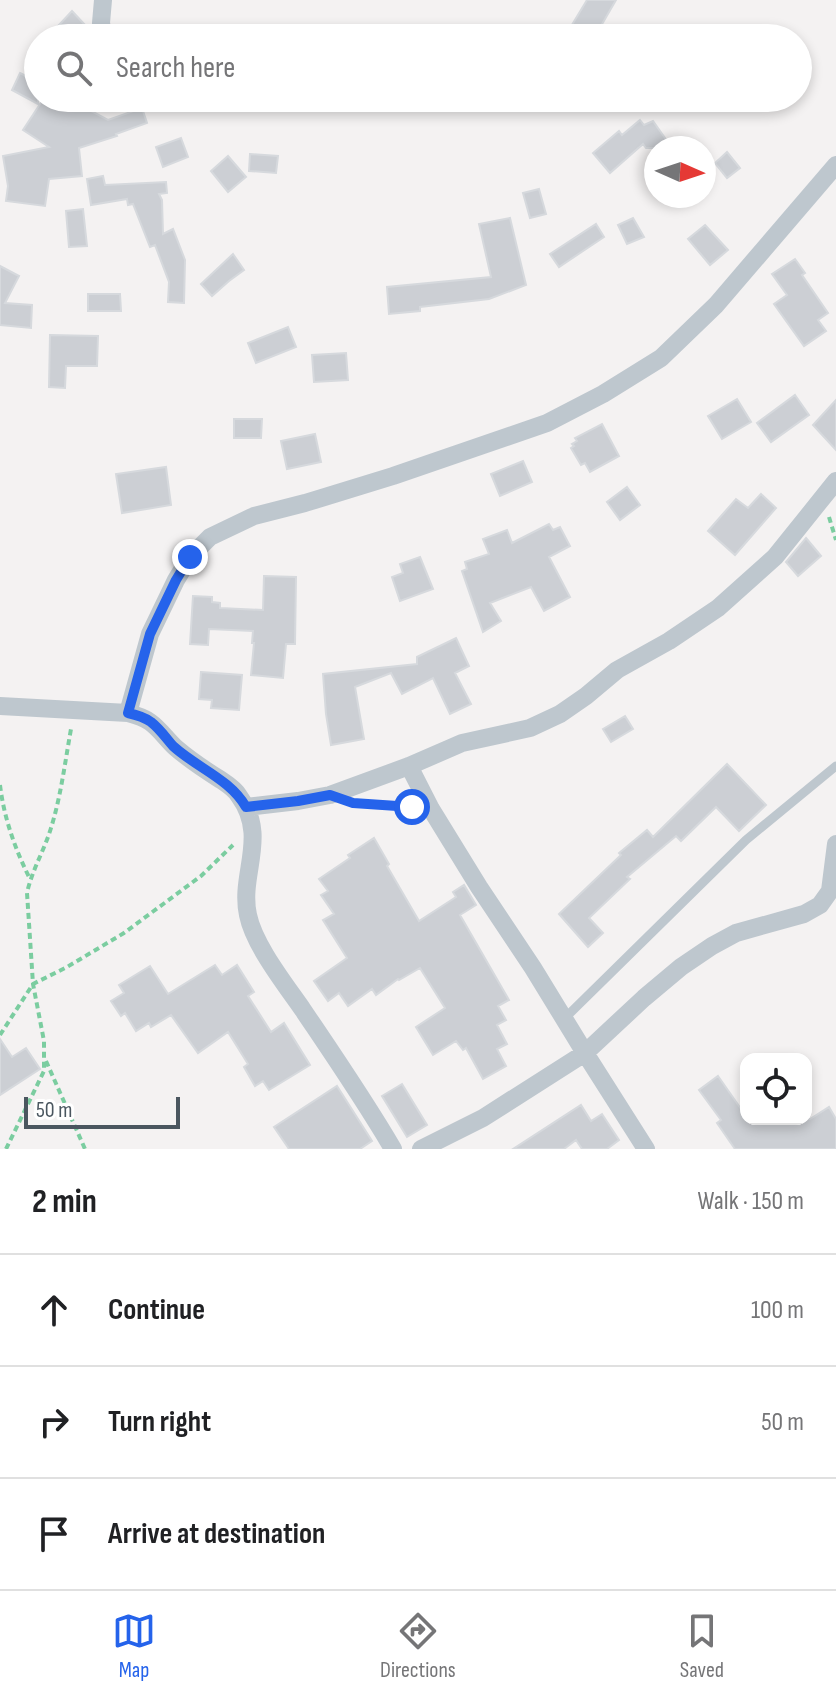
<!DOCTYPE html>
<meta charset="utf-8">
<style>
:root{--surface:#fff;--page:#f6f6f6;--text:#202124;--muted:#757577;--line:#e0e0e0;--accent:#2563eb}
body{margin:0;font-family:"Sofia Sans Condensed",sans-serif;background:var(--page);color:var(--text)}
.controls{position:absolute;right:24px;bottom:24px;display:grid;overflow:hidden;border-radius:16px;box-shadow:0 4px 12px #0003}
.controls button{width:72px;height:72px;display:grid;place-items:center;padding:0;border:0;border-bottom:2px solid var(--line);background:var(--surface);color:var(--text);font:40px sans-serif}
.compass{position:absolute;left:644px;top:136px;width:72px;height:72px;border-radius:50%;background:var(--surface);box-shadow:0 4px 12px #0003;rotate:93deg}
.scale{position:absolute;left:24px;bottom:20px;width:156px;box-sizing:border-box;padding-left:8px;border:4px solid #4a565f;border-top:0;font-size:22px;line-height:28px;white-space:nowrap;color:#4a565f;-webkit-text-stroke:6px #fff;paint-order:stroke}
.stop{position:absolute;width:24px;height:24px;margin:-18px;border:6px solid #2563eb;border-radius:50%;background:#fff}
.stop.end{background:#2563eb;border-color:#fff;box-shadow:0 2px 8px #0008}
.list{margin:0;padding:0;list-style:none}
h2{display:flex;justify-content:space-between;align-items:center;height:104px;margin:0;padding:0 32px;font-size:34px}
h2 small{font-size:26px;font-weight:400;color:var(--muted)}
.list li{display:grid;grid-template-columns:52px 1fr auto;gap:24px;align-items:center;box-sizing:border-box;height:112px;padding:0 32px;border-top:2px solid var(--line)}
.list b{display:block;font-size:30px;white-space:nowrap}
.list em{font-size:26px;font-style:normal;color:var(--muted)}
.icon{flex:none;width:44px;height:44px;fill:none;stroke:currentColor;stroke-width:2;stroke-linecap:round;stroke-linejoin:round}
.map{position:relative;flex:none;width:836px;height:1149px;overflow:hidden}
.search{position:absolute;background:var(--surface);box-shadow:0 4px 12px #0003;left:24px;right:24px;top:24px;height:88px;display:flex;align-items:center;gap:20px;box-sizing:border-box;padding:0 28px;border-radius:44px;color:var(--muted);font-size:30px}
.sheet{height:440px;background:var(--surface)}
nav{display:flex;justify-content:space-around;align-items:center;box-sizing:border-box;height:112px;border-top:2px solid var(--line);background:var(--surface);font-size:22px;color:var(--muted)}
nav a{display:grid;justify-items:center;gap:4px}
nav .on{color:var(--accent)}
.map>svg:first-child{display:block}
.building{fill:#cccfd4;stroke:#d6d9dd;stroke-width:2}
.lines{fill:none;stroke-linecap:round;stroke-linejoin:round}
.path{stroke:#7bcda0;stroke-width:4;stroke-dasharray:6 4;stroke-linecap:butt}
.lane{stroke:#bec7ce;stroke-width:9}
.street{stroke:#bec7ce;stroke-width:18}
.route{stroke:#2563eb;stroke-width:10}
</style>
<div class="map">
<svg width="836" height="1149" viewBox="0 0 836 1149">
<rect width="100%" height="100%" fill="#f4f2f2"/>
<!-- building -->
<path class="building" d="M587,0h29l-22,38h-30z
M72,11l13,14 -16,13 -11,-12z
M20,73l18,9v22l-26,-14z
M44,98h23l41,22 34,-12 5,15 -31,11 1,2 -38,12 3,28 -33,3 -4,27 -39,-5 2,-15 -5,-30 46,-9 -26,-17z
M640,120l4,5 9,-4 19,27h-26l-3,-4 -33,29 -17,-20 26,-22 3,4z
M181,138l7,19 -25,10 -7,-20z
M727,152l13,16 -13,10 -12,-15z
M250,154l28,2 -2,17 -27,-2z
M228,156l18,21 -18,15 -17,-21z
M103,176l2,9 61,-3 1,11 -8,1 3,6 1,34 10,-5 12,31 -1,43 -16,-1 1,-20 -14,-37 -5,2 -17,-43 -5,1 -1,-6 -36,6 -4,-26z
M539,189l7,25 -16,4 -7,-25z
M83,209l4,37 -18,1 -3,-36z
M510,218l16,67 -37,14 -69,8v4l-31,3 -2,-27 104,-10 -12,-53z
M633,218l11,19 -17,7 -9,-19z
M596,224l8,13 -45,30 -9,-13z
M705,225l23,25 -18,15 -22,-26z
M233,254l11,16 -15,11 -17,15 -11,-12z
M795,259l10,14 -3,2 26,38 -10,7 8,11 -22,15 -30,-42 13,-9 -15,-21z
M0,266l19,10 -14,27 27,2 -1,23 -31,-3z
M88,294h32l1,17h-33z
M288,327l8,20 -40,16 -8,-20z
M50,335l48,1 -1,30h-31l-1,22 -16,-1z
M346,353l2,27 -34,2 -2,-27z
M795,395l14,20 -38,27 -14,-19z
M737,399l14,23 -29,17 -14,-23z
M836,400v50l-23,-25z
M234,419h28l-1,19h-27z
M602,424l17,32 -29,16 -5,-9 -4,2 -10,-17 3,-2 -2,-2 5,-3 -2,-3z
M315,434l6,28 -34,7 -6,-28z
M523,461l9,21 -32,14 -9,-22z
M166,467l5,38 -49,8 -6,-39z
M627,487l13,18 -20,15 -13,-18z
M761,494l15,14 -41,47 -27,-24 28,-32 12,9z
M549,524l4,6 7,-3 10,19 -21,11 21,40 -26,14 -13,-24 -41,16 11,18 -18,11 -21,-61 5,-2 -2,-7 24,-8 -6,-15 24,-9 5,13z
M806,538l15,18 -23,20 -12,-14z
M420,557l13,32 -33,12 -8,-24 11,-4 -3,-9z
M264,576l32,1 -1,67h-9l-3,34 -32,-3 3,-32h-2l1,-12 -44,-2 -1,16 -18,-1 3,-48 19,1v5l8,1v5l43,2z
M456,638l13,28 -14,7 16,31 -21,10 -17,-36 -31,16 -11,-21 -36,14 9,52 -33,6 -5,-31 -3,-40 94,-10v-7z
M201,672l41,3 -3,35 -28,-2 1,-8 -13,-1z
M625,716l8,13 -22,13 -8,-13z
M727,764l39,41 -27,26 -23,-24 -35,34 -5,-5 -49,41 3,2 -41,39 14,15 -15,14 -29,-33 62,-59 -2,-2 28,-23 6,7z
M374,838l15,26 -2,2 32,55 37,-24 -3,-5 11,-7 12,20 -16,10 49,85 -11,6 8,14 -9,5 10,19 -10,5 9,17 -23,13 -17,-31 -3,2 -7,-9 -23,14 -17,-28 29,-19 -25,-40 -21,12 -1,-1 -22,16 -4,-6 -24,17 -9,-13 -11,8 -14,-20 33,-23 -24,-38 11,-6 -13,-19 7,-4 -9,-12 31,-21 -2,-3z
M215,965l7,10 15,-10 17,27 -6,4 23,36 13,-9 26,42 -41,25 -6,-9 -8,5 -11,-19 4,-3 -20,-32 -30,21 -27,-38 -20,12 -2,-4 -13,8 -11,-18 -4,3 -10,-15 13,-8 -5,-8 31,-19 18,28z
M0,1039l12,18 14,-9 14,21 -40,26z
M718,1076l28,40v3h64l19,-12 7,12v30h-101l-18,-26 4,-3 -22,-30z
M402,1084l25,41 -20,12 -25,-41z
M337,1086l35,55 -12,8h-71l-15,-22z
M581,1105l10,16 11,-7 17,26 -12,9h-25l-6,-9 -12,9h-51z"/>
<g class="lines">
<!-- path -->
<path class="path" d="M829,517l7,23
M0,785c4,33 15,64 30,94
M363,804l47,3
M0,1035l33,-51 34,-17 57,-34 77,-57 32,-31
M46,1061l39,88
M6,1149l38,-78v-30l-11,-57 -6,-91c5,-23 17,-42 24,-65 10,-32 14,-66 20,-99"/>
<!-- lane -->
<path class="lane" d="M564,1019l182,-179 90,-74"/>
<!-- street -->
<path class="street" d="M103,0l-2,23 3,15
M0,706l128,7c8,2 15,4 22,9 10,7 17,18 26,26 14,12 29,22 45,32 6,4 14,9 18,16 30,41 0,78 9,119 6,30 37,69 55,95 31,46 62,91 90,139
M128,713l22,-79 26,-54 14,-23 20,-20 44,-21 51,-13 88,-27 154,-53 56,-29 58,-36 55,-53 120,-140
M409,766l22,43 48,78 54,81 52,85 61,96
M246,807l52,-6 32,-6 79,-29 53,-23 68,-15 30,-14 26,-18 31,-26 52,-29 49,-33 57,-51 61,-76
M421,1149l62,-31 102,-65 59,-55 37,-31 31,-21 24,-13 68,-19 16,-9 10,-14 6,-47"/>
</g>
<g class="lines">
<!-- route -->
<path class="route" d="M190,557l-14,23 -26,54 -22,79c9,2 16,4 23,9 9,7 15,16 22,24 24,22 57,33 73,61l52,-6 32,-6 23,8 59,4"/>
</g>
</svg>
<div class="controls">
<button><svg class="icon" aria-label="locate" viewBox="0 0 24 24"><circle cx="12" cy="12" r="6"/><path d="M12 2v4M12 18v4M2 12h4M18 12h4"/></svg></button>
</div>
<svg class="compass" viewBox="-18 -18 36 36"><path d="M0-13l5 13h-10z" fill="#e53935"/><path d="M0 13l5-13h-10z" fill="#757577"/></svg>
<div class="scale">50 m</div>
<div class="stop" style="left:412px;top:807px"></div>
<div class="stop end" style="left:190px;top:557px"></div>
<div class="search"><svg class="icon" aria-label="search" viewBox="0 0 24 24"><circle cx="10" cy="10" r="6"/><path d="M15 15l6 6"/></svg>Search here</div>
</div>
<section class="sheet">
<h2>2 min<small>Walk · 150 m</small></h2>
<ul class="list">
<li><svg class="icon" aria-label="ahead" viewBox="0 0 24 24"><path d="M12 20V5M6 11l6-6 6 6"/></svg><div><b>Continue</b></div><em>100 m</em></li>
<li><svg class="icon" aria-label="right" viewBox="0 0 24 24"><path d="M7 20v-9h11M14 6l5 5-5 5"/></svg><div><b>Turn right</b></div><em>50 m</em></li>
<li><svg class="icon" aria-label="arrive" viewBox="0 0 24 24"><path d="M6 21V4h12l-3 4 3 4H6"/></svg><div><b>Arrive at destination</b></div></li>
</ul>
</section>
<nav>
<a class="on"><svg class="icon" aria-label="map" viewBox="0 0 24 24"><path d="M3 6l6-2 6 2 6-2v14l-6 2-6-2-6 2zM9 4v14M15 6v14"/></svg>Map</a>
<a><svg class="icon" aria-label="directions" viewBox="0 0 24 24"><path d="M12 3l9 9-9 9-9-9zM9 14v-3h6M13 9l2 2-2 2"/></svg>Directions</a>
<a><svg class="icon" aria-label="saved" viewBox="0 0 24 24"><path d="M7 4h10v16l-5-4-5 4z"/></svg>Saved</a>
</nav>
